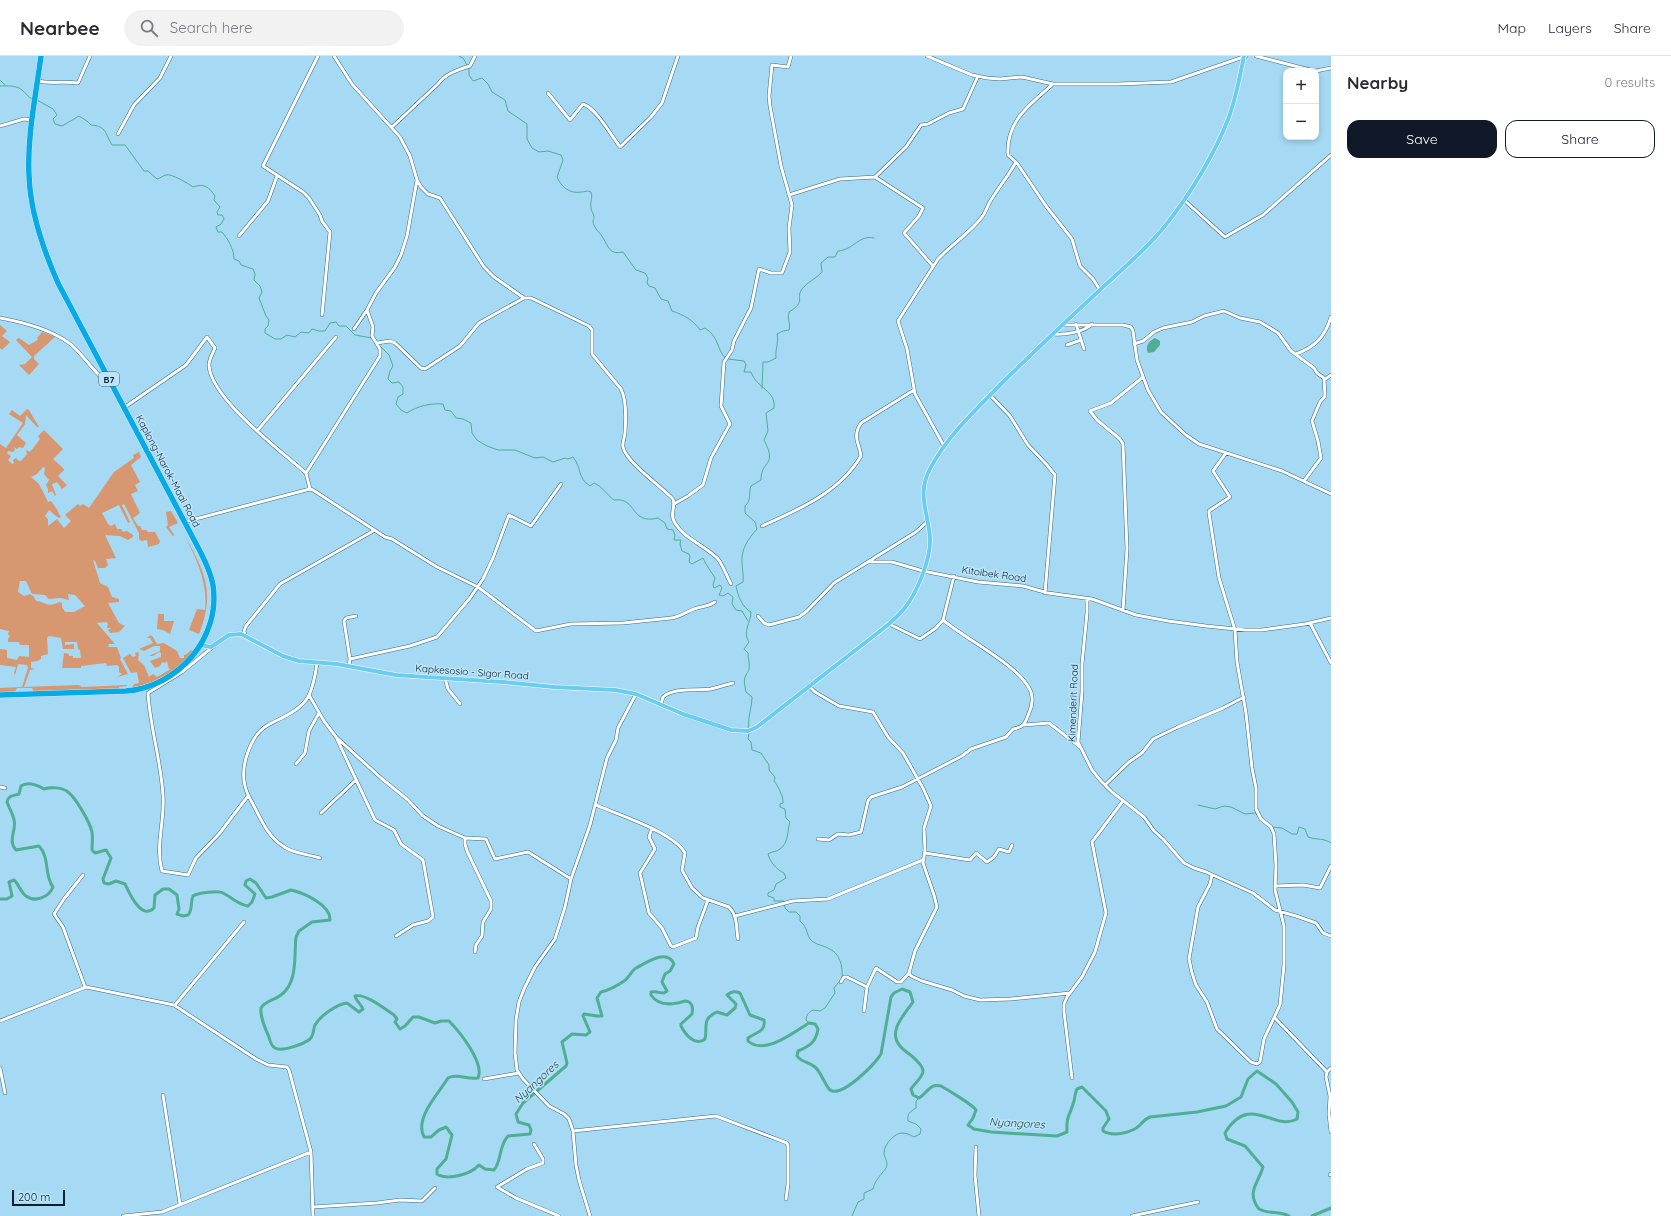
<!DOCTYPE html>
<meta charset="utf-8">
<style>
:root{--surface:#fff;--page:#f2f2f3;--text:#2b2b33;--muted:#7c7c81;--line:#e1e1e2;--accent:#111827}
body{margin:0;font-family:Quicksand,sans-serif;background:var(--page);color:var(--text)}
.controls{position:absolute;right:12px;top:12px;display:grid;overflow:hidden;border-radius:8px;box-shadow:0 2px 6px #0003}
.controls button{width:36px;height:36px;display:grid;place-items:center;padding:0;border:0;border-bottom:1px solid var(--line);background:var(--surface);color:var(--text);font:20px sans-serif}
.scale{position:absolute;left:12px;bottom:10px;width:53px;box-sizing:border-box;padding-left:4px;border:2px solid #0d212b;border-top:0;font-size:11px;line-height:14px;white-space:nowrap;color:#0d212b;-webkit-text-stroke:3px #bce4fb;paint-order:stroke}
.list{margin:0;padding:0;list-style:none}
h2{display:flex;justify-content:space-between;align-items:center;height:52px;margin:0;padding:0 16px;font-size:17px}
h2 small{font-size:13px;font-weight:400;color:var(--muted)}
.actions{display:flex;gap:8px;padding:12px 16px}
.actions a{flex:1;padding:9px 0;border:1px solid var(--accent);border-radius:12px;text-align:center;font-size:14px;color:var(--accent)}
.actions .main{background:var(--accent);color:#fff}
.icon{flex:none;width:22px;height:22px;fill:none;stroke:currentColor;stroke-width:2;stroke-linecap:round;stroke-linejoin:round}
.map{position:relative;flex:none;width:1331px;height:1160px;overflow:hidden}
header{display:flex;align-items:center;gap:24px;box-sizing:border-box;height:56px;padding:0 20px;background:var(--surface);border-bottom:1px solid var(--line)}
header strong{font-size:19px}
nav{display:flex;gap:22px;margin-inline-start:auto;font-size:14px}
.search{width:280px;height:36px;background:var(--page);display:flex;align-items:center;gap:10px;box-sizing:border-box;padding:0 14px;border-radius:22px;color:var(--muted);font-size:15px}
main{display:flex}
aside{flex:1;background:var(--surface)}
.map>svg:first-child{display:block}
.green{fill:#d79770;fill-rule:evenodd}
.water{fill:#4fae93}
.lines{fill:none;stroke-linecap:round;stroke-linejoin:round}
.stream{stroke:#4fae93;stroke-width:1}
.river{stroke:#4fae93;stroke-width:3}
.minor-casing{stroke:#386880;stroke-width:4}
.major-casing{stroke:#fff;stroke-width:5}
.highway-casing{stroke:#fff;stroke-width:6}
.minor{stroke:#fff;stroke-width:3}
.major{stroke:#6accef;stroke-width:4}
.highway{stroke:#07aae4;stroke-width:5.5}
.labels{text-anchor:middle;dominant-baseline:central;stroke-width:3;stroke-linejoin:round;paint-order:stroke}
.shield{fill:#bce4fb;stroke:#425c69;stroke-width:1}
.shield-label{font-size:9px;font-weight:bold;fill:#0d212b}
.street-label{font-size:10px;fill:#0d212b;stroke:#bce4fb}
.water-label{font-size:11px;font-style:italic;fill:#1b453a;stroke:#bce4fb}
</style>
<header>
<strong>Nearbee</strong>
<div class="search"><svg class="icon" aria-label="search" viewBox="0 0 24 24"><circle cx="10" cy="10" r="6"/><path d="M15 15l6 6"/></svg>Search here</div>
<nav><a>Map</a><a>Layers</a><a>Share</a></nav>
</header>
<main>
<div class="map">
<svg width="1331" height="1160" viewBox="0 0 1331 1160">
<rect width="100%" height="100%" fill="#a6d9f4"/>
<!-- green -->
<path class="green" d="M0,269l7,6 -5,5 8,6 -8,8 -2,-2z
M42,276l13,5 -21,19v3l5,5 -10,11 -10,-10 6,-1 7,-7 -16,-17 3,-2 10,7 9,-5 -1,-2z
M27,353l2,1 10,17h-2l-11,-12 -1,9 -8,11 9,8 -3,5 -4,-1 -2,2 -3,-2 1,3 -2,2 -5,-1 -1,2 4,3 -3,4 4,4 2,-1 -1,-3 3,-2 3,3h2l6,-7 -1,-4 4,2 10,-13 -2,-3 6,-6 19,19 -10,10 11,10v1l-6,6 9,9 -5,4 -5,-7 -5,2 4,11 -1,1 -3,-5 -4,2v-4l-2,-4 3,-5 -5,-6 1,-6 -2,-1 -6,7 -6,3 8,7 9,18 3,-1 7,10v1l3,5 -2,1c-4,-2 -7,-6 -10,-8l-4,6 3,3v7l9,-7 7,9 7,-7 -6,-6 13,-11 2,2 3,-2 6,4 25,-36 20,-14 -1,-3 6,-3 2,5 -10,8 9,17 -5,3 3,6 -7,3 9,19 -7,5 5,8h2l2,4h4l2,2h7l5,9 -1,3 -11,3 -1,-7 -6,1 -2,-2v-6l-15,-29 -2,1 8,17 -2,1 -9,-18 -17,8 6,11 3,2 4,-2 2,5h4l2,3 4,-1 6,4v2l-5,3 -8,-4 -15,-1 11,23 -10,1 2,6 -3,3h-7l-3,-7 -2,-1 7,23 8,4 4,10 7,2v3l-11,1 11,20 6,3 -6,6 -9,1 -2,-3 3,-2h-4l1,-4 -2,-2 -9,1 18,21h-6l-1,3h9l4,11 -1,1 8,15 -11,3 5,-3 -3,-2v-5l-2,-2 -10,1 -1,-3 -25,3v2h-19l2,-15 5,1v2h4v2h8l-1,-8 -2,-1 -1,-7h-12v3l9,-1v5h-11l-2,-11 -12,-2 -2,2 1,16 -7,2v3l-4,2 -6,1v6l4,1 -5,1 -6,17 54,-2 3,1v1l46,-2v1l-8,1v3l-85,2 -2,-4h-15l-2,4 -15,1v-5l22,-1 6,-19 -1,-3 -9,-1 -3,11 -1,-2 2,-6 -16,-2v-16l7,1v8l10,2 2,-4 10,1v-12h-9l-1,-3h-11v-3l2,-3 -2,-2 1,-3 -9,-2v-185l6,4 17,-25 -14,-9 3,-4 8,6zM20,525h6l6,13 13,1 4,4 12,-1 8,2 -1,-6 7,1 10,11 -11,6h-9l-3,-5v-4l-3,-1c-11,6 -13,0 -23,-1l-2,-4 -4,-3 -6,2 -6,-4z
M171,455l7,12 -9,4 5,8 -1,1 -7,-9 2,-2 -2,-13z
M184,478c20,37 32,57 15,100l-10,-4 8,-21 8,1c3,-29 -9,-51 -21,-76z
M158,558h6v7h10l-4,13 -7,-4 -6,-1z
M150,579l3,2 4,7 7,-1 13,8 3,7h4v-3l3,-1 4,-4 3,2c-21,20 -32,29 -62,36l2,-4 5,-1 -2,-11 -6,1 -8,-15 7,-4 3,3 3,-1 -1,-3 3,-1 1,2 -1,6 6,5 5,12 4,-3 4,3 14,-8h-2l-2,-8 -2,2 -3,-1 -2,4 -5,2 -5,-7 11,-4v-4l-2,-1 -6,4h-4l11,-5v-5h-6l-10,5 -5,-2 14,-6 -3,-5h-3z"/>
<!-- water -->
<path class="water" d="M1155,282l5,3v4l-6,7 -6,1c-3,-7 0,-11 7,-15z"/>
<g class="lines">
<!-- stream -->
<path class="stream" d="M459,0l4,2 4,7
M469,12v7l4,6 9,-3 6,6 4,8 13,8 3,11 19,13v15l5,9 7,4 9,-1 13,4 2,5 -6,17c4,10 13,17 24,15 4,0 6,-2 10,0 2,6 -1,9 0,15 0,4 2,6 3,9 0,4 -2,5 0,9 2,6 7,8 9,13 6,9 6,17 20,14l13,18 9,3 3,5 -1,5 2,3 6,2 6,11 7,2 4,10c12,4 21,9 28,19l5,-2c14,9 11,19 20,30
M0,24l5,5
M0,30c8,0 16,-1 22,4 4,3 6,7 10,9
M37,44l16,9 4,6 -4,4 2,5 7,2 17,-10 8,5 4,4c16,1 14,9 21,20h13l19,26h4l9,8c4,-1 5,-3 9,-4 5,-2 23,9 27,12 11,-4 16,0 22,9l-1,4 6,7 -3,5 1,3h4l2,4 -3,5 -5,3 2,5h4c6,7 12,17 12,27l5,2 2,4 12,4 2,5 -1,6 6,6 2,6 -3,6 7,18 3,4 -1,6 -3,3v4l10,6h6l6,-4 8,2 6,-5 8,1 3,-4 7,2h6l5,-8 6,-1 3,4h7l9,9 17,3
M379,289l10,10 4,11 -3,5 -2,8 4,4 7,-1 4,5v7l-5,3 -2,7 5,6 6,3c10,-7 24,-10 36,-9l2,6 6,1 5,7 7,1 8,4 1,10 5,7 10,6 11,4h17l20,8 8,-1 10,5 12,-4 3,1 5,-2c9,11 4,21 17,29l4,-3c9,4 12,11 20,17 24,-3 15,25 44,18l7,5 2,6 6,1 2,5 -1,5h7l-1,4 2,7 7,3 1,3 -1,5 3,2 11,-6 3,6 9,14 -2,7 1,3 6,-3 2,3 -3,7 4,1 5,-3 5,4 -1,7 4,6 6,1 6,10
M728,303l16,2 2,4 -2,7h7c6,17 25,18 23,36l-8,5 2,18 -4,9c14,27 -3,19 -3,40l-10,6c-3,8 1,14 -6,20v7l10,9 2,7c-9,10 -16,20 -15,34 0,7 2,11 1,19l-7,4c2,10 6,21 15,26 0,11 -9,19 -2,30l-5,7 4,4c0,5 2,11 1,16 -1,5 -2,2 -3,6 -3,5 -1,12 0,17l6,5c0,11 -5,21 -3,33
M762,332l1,-26h5l8,-4c-1,-9 3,-15 1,-24l6,-3 6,-1c2,-6 -2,-11 0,-18 18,-11 6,-13 13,-23 5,-7 14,-10 20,-17l-1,-9 7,-6h7l3,-6c15,-1 22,-17 36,-13
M749,677l-1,6 3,3 1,8 9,3 8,12v5l6,7 -1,4c4,5 10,17 9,22l-3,1v3l5,2 1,9 4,4c-3,8 -1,21 -10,27 -3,3 -8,2 -12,5 2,8 9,16 16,19l2,5 -10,6 -2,6 -6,3v3l6,2v3h10l1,7 4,4h7l4,4v5c9,8 6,14 11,19 5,5 11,5 17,8 12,5 15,18 14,30l-8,10 1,5 -10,15 -5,3 -7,-1c-4,2 -7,5 -7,10l3,3
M1198,749l17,4 9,-3 7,1 14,7 10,-1 2,2
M1272,771l10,1 10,6h5l2,-7 6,2 3,8c8,3 17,1 23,6
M852,1160l6,-14 6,-3v-6l9,-4c2,-9 8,-14 13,-21 3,-6 -2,-10 -2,-15 0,-9 11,-20 18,-20 5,0 8,2 12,4l6,-3 1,-5 -5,-5 -8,-3c-1,-8 2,-9 8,-13v-7l3,-3
M1315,1160v-1"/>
<!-- river -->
<path class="river" d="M0,843h7l5,-3 -3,-14 5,-2c5,4 6,12 12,16 9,7 23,1 27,-9 -9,-11 -3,-30 -14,-41l-23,4c-9,-9 1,-21 -2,-30 -1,-6 -5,-12 -7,-18 1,-7 7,-6 12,-8l2,-8c7,-5 16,-1 23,3 6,-2 18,-2 24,3 7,5 22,30 24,40 1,5 0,12 0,18l3,3 11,-3 5,8 -8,21 1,4 5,1 7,-3 9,3c4,8 16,37 29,24l1,-13 8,-6h6l8,6 2,14 -2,5 6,2 5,-1c5,-5 2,-12 5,-19 4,-3 26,-6 30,-3 10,5 14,11 25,13l4,-4 3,-8 -10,-9 1,-4 4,-2 6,4 10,15 6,-1 19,-7c13,3 40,15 39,30l-18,2 -13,9 -3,6c-2,18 2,46 -15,58 -6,5 -16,6 -20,13 -1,9 4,20 8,29 1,4 2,9 6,11 7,4 29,-4 35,-9 4,-4 3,-9 5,-14 5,-9 22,-21 32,-22l12,9 4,-3c-2,-5 -7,-8 -8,-13 10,-3 30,13 39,19l3,4 -2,3 5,7 5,-3 8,-9h6l16,6 6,-2h8c10,10 36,42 29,57 -11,2 -20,-5 -30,0 -9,15 -34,40 -24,59h7l8,-7 7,-3 6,8 -6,24 -9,10v5c11,7 34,0 42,-9l6,4 9,1c8,-9 4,-23 14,-34l22,-2 1,-4 -2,-5 -11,-3 -2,-8 7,-11 43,-37 1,-3 -5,-21 10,-8 14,1 4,-3 -7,-16 1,-2 13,2h5l-5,-18 4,-6c8,-2 16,-6 23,-11 5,-3 8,-11 12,-13 10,-5 31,-20 38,-4l-4,7 -5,3 -3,8 5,9 -3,2c-5,0 -7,-2 -13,-1v3c6,9 16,10 26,8 3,0 6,-2 9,-2 7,1 7,8 6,13l-11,10v2c4,8 14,21 24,13 3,-12 -4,-20 12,-27l10,3 8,-7 1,-4 -9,-9c5,-4 8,-4 13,-2l10,22 14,5c2,12 -8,12 -16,18v3c17,15 46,-9 61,-18l6,1 3,5c-2,13 -8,17 -20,22l-1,5c4,6 12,6 18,11 6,5 10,18 15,23 12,8 45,-26 51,-36l10,-57 3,-4 8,-4 8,3 3,10c-8,12 -26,29 -13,44 5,6 12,9 17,15 2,2 6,6 6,10 0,6 -9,13 -12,18l2,6 6,3c9,-5 10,-15 22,-12 7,4 32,19 35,24l-3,8 -5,7 6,4 17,3 66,4 10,-4c-1,-17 3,-16 7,-31 1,-4 1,-8 3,-12l5,-2 24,24 3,8 -6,9v3c10,6 29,2 37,-6 4,-4 5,-6 10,-8l47,-5 29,-6 15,-9 7,-18 9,-8 19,13 16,18 6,10 -1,7c-23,13 -47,-27 -72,14l2,6 18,7 18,21c-5,17 -17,25 -4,42 11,6 20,1 30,7
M1312,1160l19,-8"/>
<!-- minor casing -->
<g class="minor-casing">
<path id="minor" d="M318,0l-55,110 40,26 6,6 11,17 2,6 8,11 -8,83
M334,0l18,28 48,53 10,19 7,24 4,7 7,7 12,4 44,69 10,10 30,21
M927,0l45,19 15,3 13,1 22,-2 31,7h65l53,-2 75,-26
M1256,0l58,15
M1316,15l15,-3
M38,25c11,3 27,0 40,2l12,-27
M1053,28c-23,21 -47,36 -45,71l9,8 29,43 26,33 8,27 13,13 7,11
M548,37l22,27 13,-16c13,4 28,31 37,43l31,-30 11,-14 16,-47
M0,70l24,-7 8,1
M392,71l46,-43c7,-10 19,-14 32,-18l5,-10
M118,78l16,-29 26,-27 11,-22
M875,121l48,31 -4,8 -15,17 29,33
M789,139l51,-16 35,-2 31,-30 15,-22 7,-1 21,-11 14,-4 15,-33
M1184,144l41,37 38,-22 68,-60
M239,180l29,-35 9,-25
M0,262c22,4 51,12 69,25 13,9 29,37 42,40
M1076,268l8,25
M1062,269h61l8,2 2,4 4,29 11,30 13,22 25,23 13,9 83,27 49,23
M354,273l13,-19
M1054,278c11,1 30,-2 38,-10
M377,287l13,-2 5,2 26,25 4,1 35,-23 19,-23 45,-25h7l58,28 3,4v24l29,35c6,12 5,30 4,43 0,5 -3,11 -2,15 3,15 39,40 50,52 3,8 -4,16 2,24 9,15 28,22 41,34 5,3 11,20 15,27
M1134,288l9,-3 11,-9 9,-4 29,-6 12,-6 20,-5 16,7 20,4 10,6 8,5 13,18 23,17 3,5 7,5 1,18 -5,6 -8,19 6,20 3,17 -17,23
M1067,289l14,-5
M1296,298c19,-7 29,-17 35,-37
M1324,324l7,-5
M990,339l20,21 18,29 19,20 8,10 -10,118
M125,351l61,-42 21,-28 8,11c-2,5 -6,11 -6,17 1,33 72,86 97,108
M257,375l79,-94
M944,390l-29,-52 -8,-45 -9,-28 40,-62c13,-14 32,-26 44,-42 4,-5 5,-11 9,-17 8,-13 18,-25 25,-38
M310,433l-4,-16 74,-117v-7l-8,-13 1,-9 -6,-17 9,-17 19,-26 6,-12 6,-19 10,-56
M674,448l14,-8 15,-11 8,-27 19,-34 -9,-18 3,-44 8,-12 2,-9 17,-33 8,-39 12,4h11l8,-21 -1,-24 3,-23 -11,-39 -11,-60 -1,-10 3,-31 16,2 3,-11
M184,466l126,-33 3,1 72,47 7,2 45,28 41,20 58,44 35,-7 52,-1 48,-5c9,-1 15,-6 23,-9 8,-3 14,-2 21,-7
M762,470c36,-16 78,-34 99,-70 -2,-14 -9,-19 0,-33l53,-33
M868,506h24l31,9 55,11 45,4 25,7 44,6 44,16 32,6 38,5 39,4h17l43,-6 26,-6
M1087,542v15l-5,51v28l-4,50 14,28 9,11 11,11 32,25 10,14 9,8 21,24 10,5 12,4 47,21 22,17 21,6 20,7 7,10 8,3
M1123,554l4,-61 -4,-105 -3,-5 -23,-19 -7,-9 21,-8 32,-26
M758,560l6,7 5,2 30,-8 8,-6 27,-28 82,-51 12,-11
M1310,567l21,40
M889,568l31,15 16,-11 7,-8 11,-44
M245,579l-1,-4 2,-5 34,-42 95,-54
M214,590l-32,26 -34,21c2,34 13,68 15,102 2,26 -8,51 -1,76l26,4 8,-17 23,-24 29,-38
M350,603l60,-13 27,-9 33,-39 13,-19 10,-21 16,-43 22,11 30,-42
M317,607c-1,9 -5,30 -11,37 -9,12 -25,18 -38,25 -18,10 -28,42 -23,61 2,9 6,14 10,22 7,14 14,29 28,38 10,8 25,8 37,12
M349,610l1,-7 -6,-38 2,-3 10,-2
M445,622l3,11 12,15
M809,630l6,6 24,14 34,6 15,25 15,16 20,35 8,18 -7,22 1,22 -2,13 11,32 3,12 -22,44 -6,22 -8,9h-4l-21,-14 -9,19 -3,24
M309,639l15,26 12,16 45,41 27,22 15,16 15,10 27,12 21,1 9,20 33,-7 43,27
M661,648l2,-7c11,-10 34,-6 48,-8 7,-2 15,-4 22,-6
M1024,669l25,-2 31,24
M337,683l38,81 19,10 7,14 22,16 10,57 -5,4 -15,4 -17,11
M296,708l9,-11 4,-22 10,-18
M1105,729l24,-23 13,-9 11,-14 25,-12 45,-19 21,-11
M0,731l5,1
M596,749c23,10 77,27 89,48l-3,17 10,18 11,10 26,9c9,9 7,21 9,32
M321,757l35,-33
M652,772l-3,9 6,12 -15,24 9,40 13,15 9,18 2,1 23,-9 2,-11 10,-27
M465,782v6l2,7 24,50v8l-8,13 -1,14 -6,9 -1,7
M818,783l11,1 9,-6 11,1 12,-3 7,-31 3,-4 31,-10 60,-31 9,-7 35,-12 7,-8c11,-2 12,-5 16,-16 3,-6 4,-14 2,-21 -10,-26 -66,-53 -88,-72
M925,797l45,7 6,-7 11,9 7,-5 5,-8 10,3 3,-7
M83,819l-19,24 -10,15 9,13 22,60
M1212,819l-2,9 -12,23 -9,52 3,14 4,12 11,17 10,27 34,33 6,2 3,-2 4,-23 16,-34 4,-40v-39l-9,-36 1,-24 -2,-32 -3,-7 -10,-8 -5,-10v-21l-4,-20 -6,-55 -9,-51 -2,-32 -16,-52 -10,-65v-2l21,-14 -17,-26 13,-18
M1275,830l28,-1 17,3 11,-22
M735,860l58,-15 35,-2 95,-39
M909,917l2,3 11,5 30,9 12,6 16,4 31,-1 59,-6
M841,926l3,-5h3l20,10
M175,949l69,-83
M1275,962l52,54
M0,965l86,-34 88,18 82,54 12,6 19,2 2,3 22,82 2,64
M0,1012l5,25
M1331,1012l-4,4 -1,5 4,19 -1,18 2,18
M1072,1022l-8,-66v-8l3,-7 15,-20 13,-25 11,-39 -14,-71 31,-41
M484,1023l35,-6
M163,1039l17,109
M573,1075l143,-15 71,27 1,3v38l-2,15
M534,1088l9,15v4l-16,6 -30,18 19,11 43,18
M976,1091l-1,28 4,41
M1330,1119l1,-1
M313,1151l64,-4 23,-3 22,1 13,-13
M123,1160l39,-4 149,-60
M590,1160l-11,-36 -3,-15 -3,-34 -4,-12 -5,-5 -15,-8 -26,-27 -6,-9 -2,-17 1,-33 3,-18 5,-13 11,-22 20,-28 10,-32 6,-28 19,-54 17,-67 9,-18 2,-12 18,-34
M1132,1160l66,-14"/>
</g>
<!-- major casing -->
<g class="major-casing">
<path id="major" d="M200,589l11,2 18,-12 12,-1 42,22 16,5 38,3 59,11 107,7 51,5 61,3 21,4 47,20 48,16 17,1 9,-4 132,-103c5,-5 10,-9 15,-15 13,-16 27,-50 26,-71 -2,-27 -14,-45 1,-71 19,-35 48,-60 75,-88 31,-30 62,-60 94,-89 22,-21 46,-40 65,-64 24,-30 50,-72 64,-109 7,-20 11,-40 15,-61"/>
</g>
<!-- highway casing -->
<g class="highway-casing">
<path id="highway" d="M0,639l126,-4c52,-4 95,-53 87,-106 -2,-11 -7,-22 -12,-32l-143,-270c-15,-34 -28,-71 -29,-108 -2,-40 7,-80 12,-119"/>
</g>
<!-- minor -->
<use href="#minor" class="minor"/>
<!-- major -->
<use href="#major" class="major"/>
<!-- highway -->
<use href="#highway" class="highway"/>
</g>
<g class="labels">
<!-- shield labels -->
<rect class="shield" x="99" y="316" width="20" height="14" rx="3"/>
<g class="shield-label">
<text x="109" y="323">B7</text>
</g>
<!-- street labels -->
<g class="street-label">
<text transform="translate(168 415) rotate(62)">Kaplong-Narok-Maai Road</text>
<text transform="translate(994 518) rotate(8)">Kitoibek Road</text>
<text transform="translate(472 616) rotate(4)">Kapkesosio - Sigor Road</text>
<text transform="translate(1073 647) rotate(-88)">Kimenderit Road</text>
</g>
<!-- water labels -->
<g class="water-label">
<text transform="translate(536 1026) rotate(-43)">Nyangores</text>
<text transform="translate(1017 1067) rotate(3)">Nyangores</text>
</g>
</g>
</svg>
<div class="controls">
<button>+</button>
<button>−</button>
</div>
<div class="scale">200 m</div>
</div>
<aside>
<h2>Nearby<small>0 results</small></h2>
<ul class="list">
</ul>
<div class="actions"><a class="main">Save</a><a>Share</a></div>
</aside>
</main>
